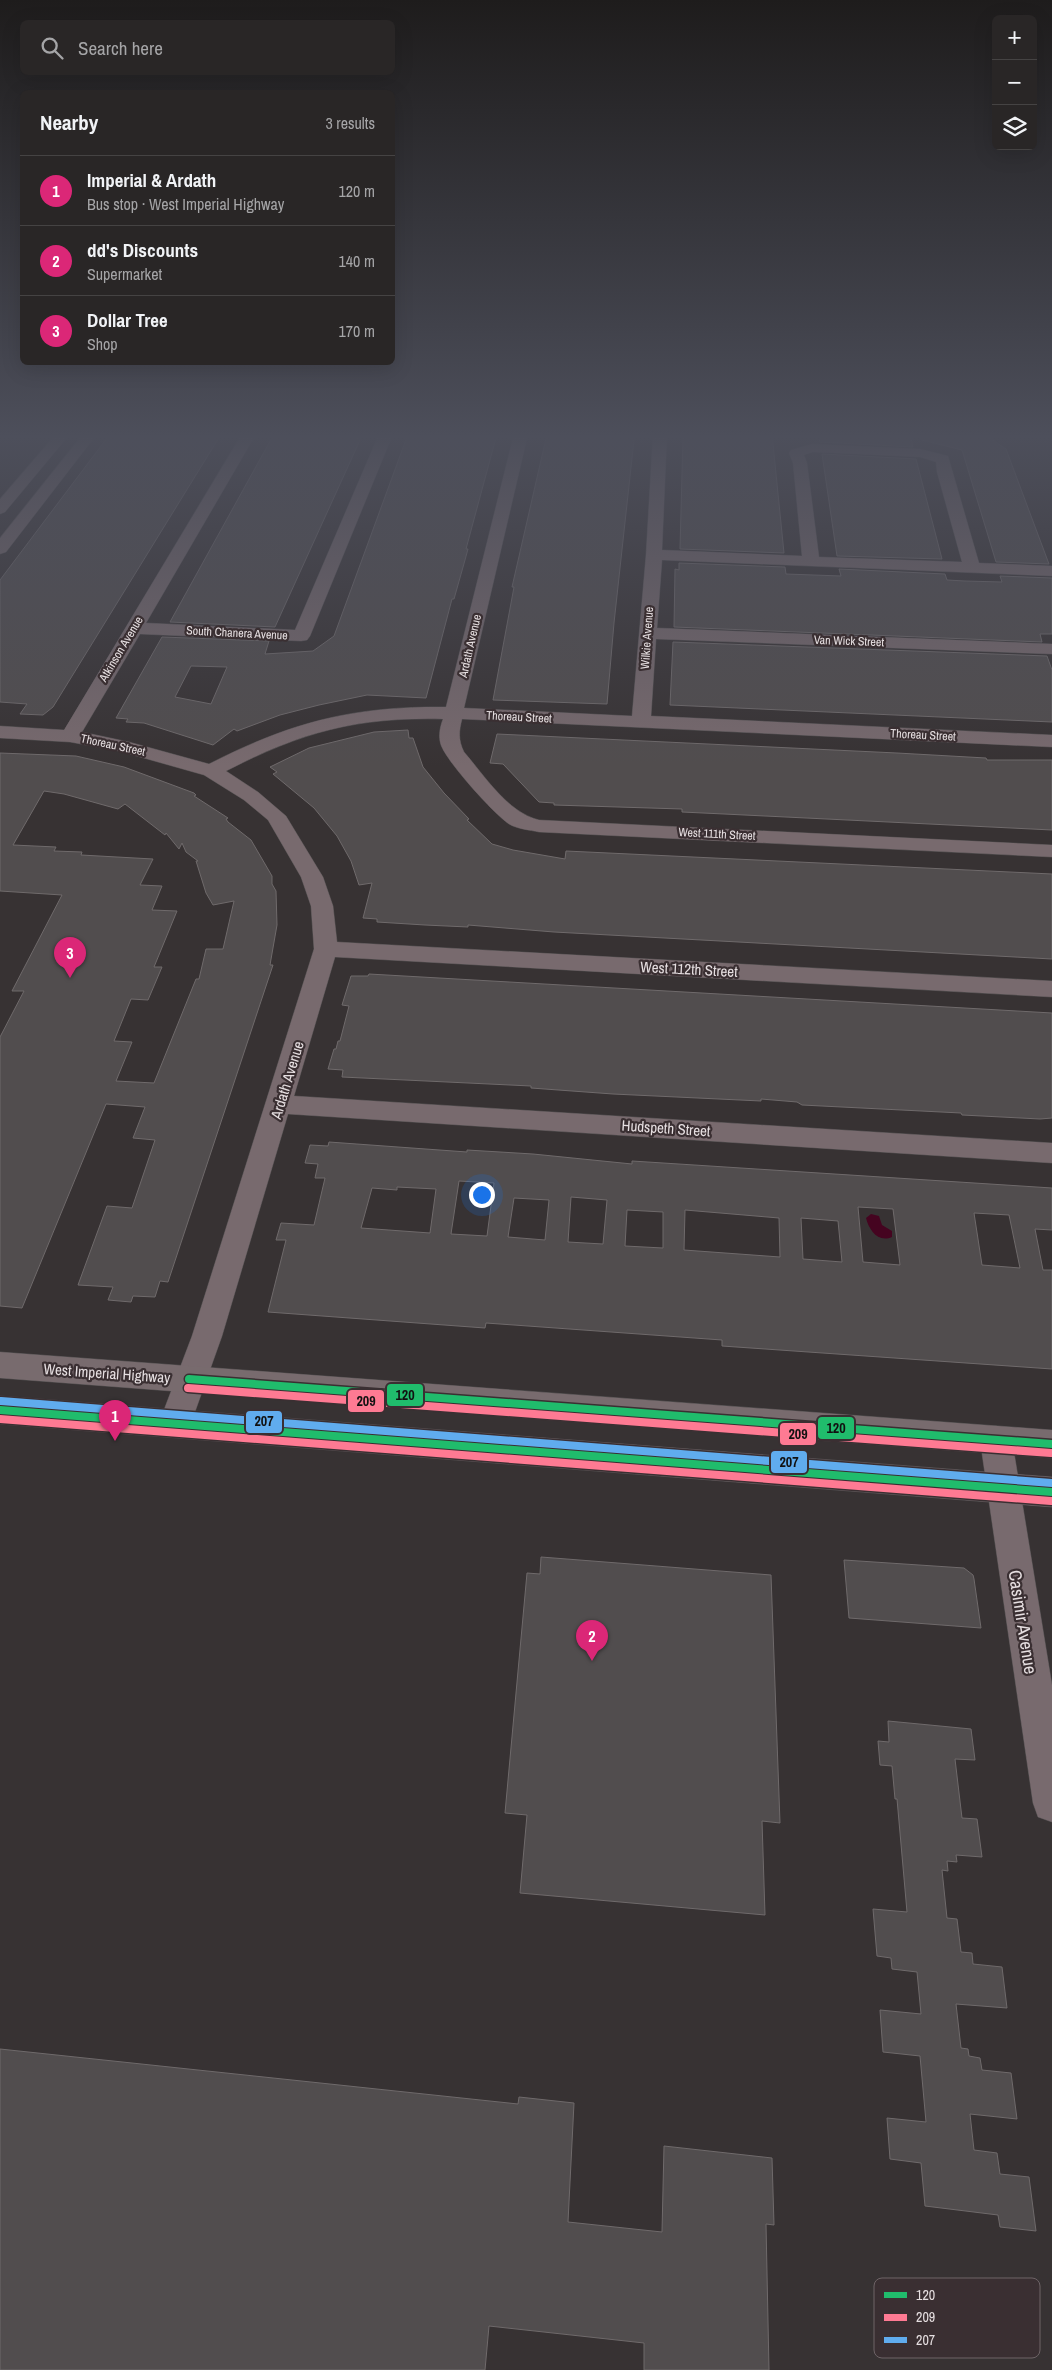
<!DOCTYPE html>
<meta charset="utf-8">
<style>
:root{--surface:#292626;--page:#353232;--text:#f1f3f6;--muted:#a5a5a7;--line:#454343;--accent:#db2777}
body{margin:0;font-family:"Archivo Narrow",sans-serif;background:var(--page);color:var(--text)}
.controls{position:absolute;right:15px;top:15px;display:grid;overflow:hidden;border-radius:8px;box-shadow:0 5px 20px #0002}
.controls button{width:45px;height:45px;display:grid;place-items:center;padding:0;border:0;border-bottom:1px solid var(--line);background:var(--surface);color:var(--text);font:25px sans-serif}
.you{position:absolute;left:481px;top:1194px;width:18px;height:18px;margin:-12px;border:4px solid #fff;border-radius:50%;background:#1a73e8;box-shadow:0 0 0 8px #1a73e833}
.badge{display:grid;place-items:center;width:32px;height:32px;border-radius:50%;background:var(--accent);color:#fff;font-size:16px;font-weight:700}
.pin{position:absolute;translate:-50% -41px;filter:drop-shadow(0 1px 2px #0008)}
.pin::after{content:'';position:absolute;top:26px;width:18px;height:15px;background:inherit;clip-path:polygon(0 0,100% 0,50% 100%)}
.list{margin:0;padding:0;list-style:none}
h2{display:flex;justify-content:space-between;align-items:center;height:65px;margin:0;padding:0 20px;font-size:21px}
h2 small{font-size:16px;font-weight:400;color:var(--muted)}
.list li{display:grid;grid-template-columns:32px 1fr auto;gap:15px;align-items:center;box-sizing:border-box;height:70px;padding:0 20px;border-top:1px solid var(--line)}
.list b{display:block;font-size:19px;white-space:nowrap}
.list p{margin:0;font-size:16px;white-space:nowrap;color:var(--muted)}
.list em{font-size:16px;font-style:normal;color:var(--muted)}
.icon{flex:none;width:28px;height:28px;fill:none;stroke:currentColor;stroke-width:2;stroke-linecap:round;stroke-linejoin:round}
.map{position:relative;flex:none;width:1052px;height:2370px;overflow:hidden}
.search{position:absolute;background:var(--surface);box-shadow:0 5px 20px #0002;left:20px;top:20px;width:375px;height:55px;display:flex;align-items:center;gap:12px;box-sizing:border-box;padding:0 18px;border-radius:8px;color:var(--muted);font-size:19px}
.panel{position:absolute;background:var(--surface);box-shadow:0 5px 20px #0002;left:20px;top:90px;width:375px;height:275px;border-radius:8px}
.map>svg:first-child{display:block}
.water{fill:#450420}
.building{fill:#514d4e;stroke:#6f6a6b;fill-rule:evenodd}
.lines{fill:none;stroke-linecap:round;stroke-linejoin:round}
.minor-casing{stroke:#524f50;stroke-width:1}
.major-casing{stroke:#524f50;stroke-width:1}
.minor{fill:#786a6e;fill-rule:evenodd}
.major{fill:#786b6e;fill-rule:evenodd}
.bus-1-casing{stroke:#3a2f32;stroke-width:11}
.bus-2-casing{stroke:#3a2f32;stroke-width:11}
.bus-3-casing{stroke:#3a2f32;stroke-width:11}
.bus-1{stroke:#20bc6c;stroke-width:8}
.bus-2{stroke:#fe7a93;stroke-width:8}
.bus-3{stroke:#60acee;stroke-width:8}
.labels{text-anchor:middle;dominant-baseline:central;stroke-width:4.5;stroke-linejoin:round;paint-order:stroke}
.far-street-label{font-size:12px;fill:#e6dfe1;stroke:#3a2f32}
.street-label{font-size:15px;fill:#e6dfe1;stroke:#3a2f32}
.near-street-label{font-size:18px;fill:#e6dfe1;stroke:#3a2f32}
.key{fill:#3a2f32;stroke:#6e6467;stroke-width:1}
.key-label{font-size:14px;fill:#e6dfe1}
.line-badge{stroke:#3a2f32;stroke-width:2}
.pale-badge-label{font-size:14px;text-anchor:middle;font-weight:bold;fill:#111}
</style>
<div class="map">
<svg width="1052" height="2370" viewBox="0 0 1052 2370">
<rect width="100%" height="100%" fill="#373233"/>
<!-- water -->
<path class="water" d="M871,1214l8,2 3,9 10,6v6c-14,6 -23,-7 -26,-19z"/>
<!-- building -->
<path class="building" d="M110,434l110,2 -167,271 -10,8 -23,-1 7,-10 -27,-2v-122z
M274,434h83l-2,4h6l-86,189 -105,-5z
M408,434h89l-31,115h2l-3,11 -11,39h-2l-26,99 -59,-3 -48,10 -39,10 -43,16 -3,-2 -21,16 -69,-22 -18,-1 2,-3 -12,-1 46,-81 107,4 -4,13 48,-3 21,-15zM191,666l36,1 -16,37 -36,-7z
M547,434h86l-1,5 2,1 -20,183 -7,81 -114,-4 21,-113h-2z
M687,434h53l10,2 5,-2h17l12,119 -104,-4 3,-113h4z
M818,434h92l3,13 -93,-5z
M923,434h61l22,15 43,115 -53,-2 -34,-112 -40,-10z
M822,454l94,5 26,100 -105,-3z
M679,563l106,4 1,7 55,2 -2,-7 106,5 2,6 18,1 37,1 -2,-6 52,2v56h-12l2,8 -368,-15 1,-58 4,1z
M673,642l374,14 5,14v52l-382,-17z
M408,730l1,8h4l10,29 21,26 25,26 -2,1 25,24 21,6 52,9 1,-8 486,23v85l-498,-27 -86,-7v2l-43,-2 -48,-3v-3l-14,-1 9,-35 -13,2 -8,-24 -14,-25 -23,-28 -41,-34 4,-2 -7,-5 39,-19 65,-16z
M497,734l400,19 89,5 1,2h65v70l-328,-16 -42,-2v-3l-128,-4v-2l-15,-1 -36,-38 -13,-1z
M0,753l76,3 48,11 70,26 2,2 -2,1 34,22 -2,1 2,3 23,18 21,36v8l4,7 1,34 -7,40h3l-105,317 -8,-1 -5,16 -22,-1 -2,6 -23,-2 5,-13 -35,-2 29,-79 25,2 23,-68 -22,-2 12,-31 -39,-3 -84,204 -22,-2v-269l24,-46h-12l50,-96 -62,-4zM44,791l20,3 54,15 7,-5 40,31 1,-2 13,16 3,-6 4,9 12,9h-2l10,32 7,12 21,-4 -11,48h-17l-7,30h-3l-42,104 -38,-2 16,-39 -18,-1 17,-42 17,1 14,-33h-8l23,-56 -25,-1 10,-24 -22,-1 13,-26 -72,-4 1,-3 -28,-1 2,-4 -43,-2z
M369,974l683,39v105l-12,1 -58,-3 -20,-1 -1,-2 -159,-8 -5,-3 -36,-3v2l-148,-7 -82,-6v-2l-189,-9 1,-7 -15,-1 6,-20h2l2,-8h2l9,-35 -7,-1 9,-29h17z
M329,1142l138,10v-2l66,4 99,10v-3l420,27v42l-17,-1 8,41h9v99l-330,-23v-6l-236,-17 -1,5 -217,-16 18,-72h-10l5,-17 33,2 11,-47h-10l3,-14 -13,-1 5,-18 18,1zM459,1181l35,2 -7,53 -36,-2zM397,1187l39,2 -6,44 -69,-5 11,-40 25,2zM571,1197l36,3 -4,44 -35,-2zM514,1198l35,2 -4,40 -37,-3zM858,1207l35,2 7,56 -37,-3zM627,1210l36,2v36l-38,-2zM685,1210l94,8 1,39 -96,-7zM974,1213l35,2 11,53 -38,-3zM801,1218l37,3 4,41 -39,-3z
M541,1557l230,18 9,248 -18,-2 3,94 -245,-22 7,-78 -22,-2 22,-240 13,1z
M844,1560l120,8 9,7 1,4 7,49 -132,-10z
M888,1721l83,8 4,31 -20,-1 7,59 15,1 5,38 -26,-2 1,7 -10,-1 1,10 -6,-1 5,48 10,1 4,33 11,1 1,11 29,3 5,41 -51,-4 5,44 7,1 1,7 11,2 2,12 29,3 6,46 -47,-5 4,36 23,3 3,21 29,3 7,54 -36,-4 -2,-12 -73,-9 -4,-43 -31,-4 -3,-41 39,4 -6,-66 -37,-4 -3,-42 41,4 -4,-42 -25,-3 -1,-11 -14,-2 -4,-47 34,3 -10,-113h-2l-3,-33 -12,-1 -2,-24 11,1z
M0,2049l518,55 1,-7 55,6 -6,119 94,10 2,-86 108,12 2,67 -8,-1 3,146h-125v-27l-155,-17 -4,44h-485z"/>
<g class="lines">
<!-- minor casing -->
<g class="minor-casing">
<path id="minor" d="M83,434h14l-91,118 -6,2v-16z
M242,434h14l-110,189 149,7 84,-196h14l-83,202 -3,4 -6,1 -161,-7 -58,98 47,10 80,22c82,-42 144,-58 237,-57l68,-273h14l-64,274 168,8 14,-161 7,-121h14l-5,116 140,6 -9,-93 -4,-10 2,-3 21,-6 108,5 28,7 31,107 73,3v10l-390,-16 -5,68 395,16v10l-396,-15 -5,77 401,19v12l-590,-28c-3,12 -4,21 2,33 21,24 43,60 75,68l513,25v12l-513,-25c-9,-2 -22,-3 -30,-8 -15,-10 -62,-62 -68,-79 -3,-9 -1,-18 2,-26 -87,-2 -141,13 -217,52l32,21 28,24 37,61 10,29 4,36 715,39v16l-717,-40 -41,139 758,47v20l-764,-49 -66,222 -31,87 -5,10 -11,4 -11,-4 -5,-10 33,-87 122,-387 -3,-43 -10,-29 -33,-57 -24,-20 -40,-25 -85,-24 -49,-9 -70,-4v-12l64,4zM813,452l107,5 16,5 1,10 25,90 -143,-5 -12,-94 -3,-8z
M996,1426l11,4 5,10 40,245v137l-14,-5 -5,-14 -53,-363 5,-10z"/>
</g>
<!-- major casing -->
<g class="major-casing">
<path id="major" d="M56,434h14l-65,78 -5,2v-15z
M0,1352l1052,78v28l-1052,-80z
M0,1396l1052,81v30l-1052,-83z"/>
</g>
<!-- minor -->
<use href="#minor" class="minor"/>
<!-- major -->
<use href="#major" class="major"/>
<!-- bus-1 casing -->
<g class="bus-1-casing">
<path id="bus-1" d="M189,1379l863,65
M0,1410l1052,82"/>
</g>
<!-- bus-2 casing -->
<g class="bus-2-casing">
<path id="bus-2" d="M188,1388l863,65
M0,1419l1051,82"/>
</g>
<!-- bus-3 casing -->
<g class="bus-3-casing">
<path id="bus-3" d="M1,1401l1051,82"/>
</g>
<!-- bus-1 -->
<use href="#bus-1" class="bus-1"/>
<!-- bus-2 -->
<use href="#bus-2" class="bus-2"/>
<!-- bus-3 -->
<use href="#bus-3" class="bus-3"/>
</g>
<!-- sky -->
<linearGradient id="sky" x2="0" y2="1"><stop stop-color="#1e1c1c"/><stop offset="0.57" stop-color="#4d4f5b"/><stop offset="1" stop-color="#4d4f5b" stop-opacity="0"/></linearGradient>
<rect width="1052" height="766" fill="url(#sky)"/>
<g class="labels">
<!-- far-street labels -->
<g class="far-street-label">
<text transform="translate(237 633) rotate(3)">South Chanera Avenue</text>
<text transform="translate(647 638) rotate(-86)">Wilkie Avenue</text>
<text transform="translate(849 641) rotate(2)">Van Wick Street</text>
<text transform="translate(470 646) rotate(-77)">Ardath Avenue</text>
<text transform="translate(121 649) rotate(-59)">Atkinson Avenue</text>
<text transform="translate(519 717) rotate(3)">Thoreau Street</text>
<text transform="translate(923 735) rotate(3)">Thoreau Street</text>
<text transform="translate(113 745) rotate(12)">Thoreau Street</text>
<text transform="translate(717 834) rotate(3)">West 111th Street</text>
</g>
<!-- street labels -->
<g class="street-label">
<text transform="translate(689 969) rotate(3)">West 112th Street</text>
<text transform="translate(287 1080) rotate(-73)">Ardath Avenue</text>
<text transform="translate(666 1128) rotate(4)">Hudspeth Street</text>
<text transform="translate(107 1373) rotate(4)">West Imperial Highway</text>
</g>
<!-- near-street labels -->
<g class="near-street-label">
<text transform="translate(1023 1622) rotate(81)">Casimir Avenue</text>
</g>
</g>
<!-- legend -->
<rect x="874" y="2278" width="166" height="80" rx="8" class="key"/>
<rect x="884" y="2292" width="23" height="6" fill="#20bc6c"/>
<rect x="884" y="2314" width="23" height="7" fill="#fe7a93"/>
<rect x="884" y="2337" width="23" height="6" fill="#60acee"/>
<g class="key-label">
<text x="916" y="2300">120</text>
<text x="916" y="2322">209</text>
<text x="916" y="2345">207</text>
</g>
<g class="line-badge">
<rect x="386" y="1383" width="38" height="24" rx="5" fill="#20bc6c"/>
<rect x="347" y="1389" width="38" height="24" rx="5" fill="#fe7a93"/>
<rect x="245" y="1410" width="38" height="24" rx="5" fill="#60acee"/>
<rect x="817" y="1416" width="38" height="24" rx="5" fill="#20bc6c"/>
<rect x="779" y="1422" width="38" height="24" rx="5" fill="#fe7a93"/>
<rect x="770" y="1450" width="38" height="24" rx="5" fill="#60acee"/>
</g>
<g class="pale-badge-label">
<text x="405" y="1400">120</text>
<text x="366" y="1406">209</text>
<text x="264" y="1426">207</text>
<text x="836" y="1433">120</text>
<text x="798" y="1439">209</text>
<text x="789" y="1467">207</text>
</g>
</svg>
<div class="controls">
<button>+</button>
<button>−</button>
<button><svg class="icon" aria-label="layers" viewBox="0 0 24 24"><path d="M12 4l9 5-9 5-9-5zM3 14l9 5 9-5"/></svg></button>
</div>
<div class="you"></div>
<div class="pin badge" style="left:115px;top:1441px">1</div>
<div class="pin badge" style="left:592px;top:1661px">2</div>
<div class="pin badge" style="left:70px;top:978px">3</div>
<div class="search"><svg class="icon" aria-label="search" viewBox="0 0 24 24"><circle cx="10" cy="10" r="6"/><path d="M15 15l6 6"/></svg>Search here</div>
<section class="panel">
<h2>Nearby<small>3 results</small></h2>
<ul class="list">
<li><span class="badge">1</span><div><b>Imperial &amp; Ardath</b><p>Bus stop · West Imperial Highway</p></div><em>120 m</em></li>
<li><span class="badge">2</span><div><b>dd's Discounts</b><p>Supermarket</p></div><em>140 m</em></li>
<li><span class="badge">3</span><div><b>Dollar Tree</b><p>Shop</p></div><em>170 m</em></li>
</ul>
</section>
</div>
